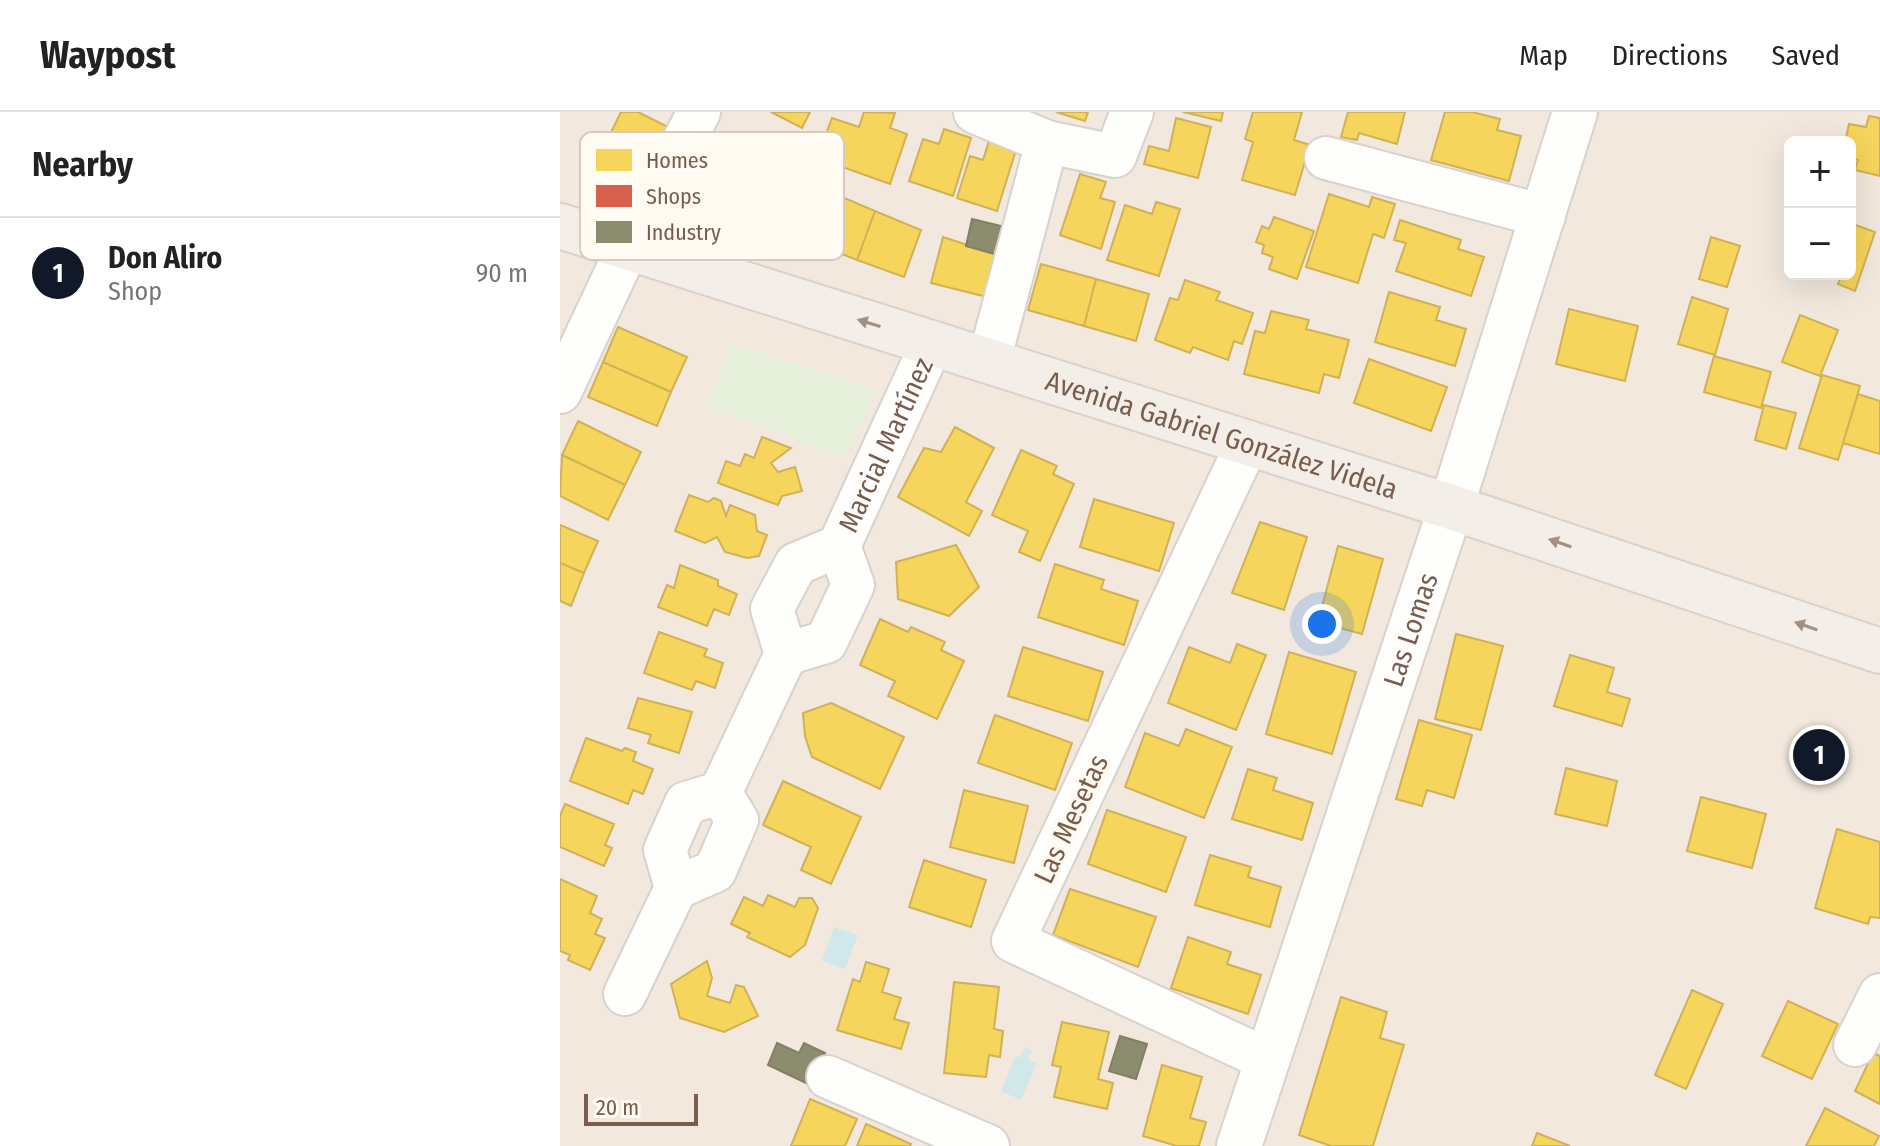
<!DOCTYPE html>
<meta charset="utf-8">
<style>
:root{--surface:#fff;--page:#f2f2f2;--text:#222;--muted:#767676;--line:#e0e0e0;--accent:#111827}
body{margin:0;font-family:"Fira Sans Condensed",sans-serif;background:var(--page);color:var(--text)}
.controls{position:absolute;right:24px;top:24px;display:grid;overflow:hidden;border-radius:12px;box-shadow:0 8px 32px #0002}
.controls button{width:72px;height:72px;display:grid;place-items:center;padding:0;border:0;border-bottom:2px solid var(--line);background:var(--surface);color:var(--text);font:40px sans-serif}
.scale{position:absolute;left:24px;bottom:20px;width:114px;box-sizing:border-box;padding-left:8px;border:4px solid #795c4c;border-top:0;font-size:22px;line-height:28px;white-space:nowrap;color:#795c4c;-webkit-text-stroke:6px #fffaf2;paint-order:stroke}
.you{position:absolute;left:762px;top:512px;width:28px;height:28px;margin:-20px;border:6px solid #fff;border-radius:50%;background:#1a73e8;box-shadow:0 0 0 12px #1a73e833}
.badge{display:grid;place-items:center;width:52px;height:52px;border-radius:50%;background:var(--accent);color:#fff;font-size:26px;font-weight:700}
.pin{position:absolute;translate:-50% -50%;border:4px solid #fff;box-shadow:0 2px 8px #0006}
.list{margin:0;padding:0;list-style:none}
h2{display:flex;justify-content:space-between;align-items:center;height:104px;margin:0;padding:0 32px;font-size:34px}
h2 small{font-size:26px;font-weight:400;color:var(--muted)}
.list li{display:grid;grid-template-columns:52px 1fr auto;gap:24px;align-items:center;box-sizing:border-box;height:112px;padding:0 32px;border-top:2px solid var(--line)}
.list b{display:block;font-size:30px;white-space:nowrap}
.list p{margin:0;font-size:26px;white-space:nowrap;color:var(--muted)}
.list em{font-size:26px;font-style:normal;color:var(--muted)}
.map{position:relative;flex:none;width:1320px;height:1034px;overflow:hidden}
header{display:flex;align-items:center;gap:48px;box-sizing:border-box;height:112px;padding:0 40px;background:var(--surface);border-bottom:2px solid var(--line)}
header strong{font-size:38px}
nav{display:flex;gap:44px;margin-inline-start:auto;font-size:28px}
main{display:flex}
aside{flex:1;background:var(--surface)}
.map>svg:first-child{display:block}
.residential{fill:#f2e8dd;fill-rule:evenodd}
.green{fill:#e6f0da}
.water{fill:#d0e8ea}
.homes{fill:#f6d55c;stroke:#d0b157;stroke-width:2}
.shops{fill:#d6604d;stroke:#ba5f4d;stroke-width:2}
.industry{fill:#8c8c6e;stroke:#867e64;stroke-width:2}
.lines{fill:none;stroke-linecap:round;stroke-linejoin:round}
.street-casing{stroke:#d8d2cd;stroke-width:46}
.secondary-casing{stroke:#d9d2cb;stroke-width:48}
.primary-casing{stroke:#dad1cb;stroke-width:48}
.street{stroke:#fefefd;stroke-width:42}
.secondary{stroke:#fefefd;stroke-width:44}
.primary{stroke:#f3eee7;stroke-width:44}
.oneway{fill:#a48f82}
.labels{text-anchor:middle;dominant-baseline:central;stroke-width:8;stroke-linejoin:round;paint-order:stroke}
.street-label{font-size:28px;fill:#795c4c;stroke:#fffaf2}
.key{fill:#fffaf2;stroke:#d7cbc0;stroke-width:2}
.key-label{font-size:22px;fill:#795c4c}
</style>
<header>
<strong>Waypost</strong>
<nav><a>Map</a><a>Directions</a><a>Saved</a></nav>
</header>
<main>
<aside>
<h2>Nearby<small></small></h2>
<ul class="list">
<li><span class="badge">1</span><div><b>Don Aliro</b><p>Shop</p></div><em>90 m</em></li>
</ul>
</aside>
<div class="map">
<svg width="1320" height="1034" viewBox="0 0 1320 1034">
<rect width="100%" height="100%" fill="#f9f5ef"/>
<!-- residential -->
<path class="residential" d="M0,0h1320v1034h-1320zM1230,30h60v132h-60z"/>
<!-- green -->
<path class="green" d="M173,232l143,45 -31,70 -139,-55z"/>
<!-- water -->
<path class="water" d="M274,815l24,8 -13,34 -23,-8z
M465,935l7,3 -4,10 9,3 -16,37 -20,-9 14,-34h5z"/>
<!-- homes -->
<path class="homes" d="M61,0h17l34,17 -33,64 -46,-24z
M211,0h39l-8,16z
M304,0l31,1 -5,15 17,6 -17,50 -73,-26 15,-40 27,9z
M496,0h32l-3,9z
M623,0h40l-2,9z
M693,0h49l-8,28 16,5 -15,50 -53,-15 11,-38 -8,-3z
M788,0h57l-8,32 -38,-11 -2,7 -16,-3z
M885,0h27l28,7 -3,11 24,6 -12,45 -78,-21z
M1309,4l11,2v58l-25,-6 3,-10 -8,-2v-16h-5l4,-18 17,3z
M616,6l35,9 -13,51 -54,-14 5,-18 20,5z
M384,17l27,9 -18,58 -44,-15 14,-42 16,5z
M429,29l27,9 -19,61 -40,-13 13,-42 13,4z
M520,62l26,8 -6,16 15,4 -14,47 -41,-14z
M268,79l47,20 -18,49 -48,-19z
M769,82l40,13 3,-10 23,7 -11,34 -11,-4 -15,49 -52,-16z
M596,90l24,7 -21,67 -52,-16 18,-55 27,9z
M315,99l46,19 -17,47 -47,-17z
M714,105l40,14 -17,48 -28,-10 4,-12 -11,-4 2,-8 -8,-3 6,-16 7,3z
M840,108l61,20 -3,9 26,8 -13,39 -75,-25 10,-28 -12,-3z
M1290,111l25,9 -20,59 -17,-7 4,-10h8z
M383,125l55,18 -11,42 -56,-14z
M1151,125l29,9 -13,41 -28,-8z
M481,152l55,15 -12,47 -56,-16z
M536,167l53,15 -13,47 -52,-15z
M625,168l35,12 -4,8 37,13 -11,31 -8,-3 -6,19 -35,-13 -3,6 -35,-13 15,-42 8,2z
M829,180l51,15 -4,13 30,9 -11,37 -80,-24z
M1132,185l36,12 -13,46 -37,-11z
M1009,197l69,17 -13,55 -69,-17z
M711,199l38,9 -3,9 43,11 -10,38 -15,-4 -5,19 -75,-19 11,-43 10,2z
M1240,203l38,15 -18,46 -38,-14z
M58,215l69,30 -16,35 -68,-30z
M1154,244l57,16 -10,36 -57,-16z
M809,247l78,28 -16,44 -77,-28z
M43,250l68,30 -14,34 -69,-29z
M1262,263l38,11 -22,74 -39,-12z
M1298,282l22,7v53l-37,-11z
M1204,293l32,8 -10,36 -31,-9z
M18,309l63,31 -16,33 -63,-30z
M395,315l39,21 -28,54 16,9 -13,25 -71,-39 26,-49 17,4z
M202,325l29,11 -20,15 7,9 17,-5 7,24 -20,5 -4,9 -60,-22 8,-22 14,5 5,-12 9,4z
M461,338l36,16 -4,8 21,10 -34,77 -21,-9 9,-21 -36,-16z
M2,343l63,30 -17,35 -48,-24z
M129,383l19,7 6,-4 7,3 5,15 4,-11 25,10 2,16 10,4 -8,21 -12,2 -22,-6 -8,-15 -12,6 -30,-12z
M534,387l80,24 -15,48 -79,-24z
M700,410l47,15 -23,73 -52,-17z
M0,413l38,16 -14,32 -24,-10z
M396,433l23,42 -30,29 -51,-17 -2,-37z
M778,434l45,13 -21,75 -44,-12z
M0,451l24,10 -13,33 -11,-5z
M495,452l49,16 -3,9 37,12 -14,44 -86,-28z
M120,453l38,15v6l19,8 -8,21 -15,-6 -7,17 -49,-19 9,-22 7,3z
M320,507l28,13 3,-5 34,15 -4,8 23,11 -27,58 -49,-23 7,-15 -35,-16z
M99,520l48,17 -3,7 19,7 -8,25 -19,-7 -4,9 -48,-17z
M896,522l47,12 -22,84 -46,-11z
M677,532l29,11 -30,75 -68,-27 21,-56 41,16z
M463,535l80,25 -15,49 -80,-25z
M729,540l67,20 -24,82 -66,-20z
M1010,543l44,13 -7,24 23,7 -8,27 -68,-20z
M78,586l54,14 -13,41 -31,-10 3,-8 -23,-7z
M271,591l73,34 -24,52 -68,-32 -7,-21 -2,-23z
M435,603l77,28 -17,47 -77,-27z
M859,608l53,15 -18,63 -27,-8 -5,16 -26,-7z
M626,617l46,18 -28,71 -79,-31 20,-54 34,13z
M26,626l36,13 3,-3 11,4 -3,9 20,8 -10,25 -10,-4 -5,14 -58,-23z
M1006,656l51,13 -10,45 -52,-12z
M688,657l29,9 -4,12 40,13 -11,37 -70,-21z
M223,669l78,36 -30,67 -30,-14 10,-23 -48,-22z
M404,678l64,16 -14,57 -64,-16z
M1141,685l65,17 -14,54 -65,-17z
M5,692l49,20 -9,21 7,3 -8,18 -44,-19v-31z
M547,698l79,27 -20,55 -78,-28z
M1277,717l43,13v76l-10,-1 -2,7 -53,-16z
M650,743l41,12 -3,10 33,10 -11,40 -75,-22z
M364,748l62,20 -15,47 -62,-20z
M0,767l37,17 -7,17 12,6 -7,15 10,4 -15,32 -22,-10 2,-5 -10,-4z
M510,777l86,28 -18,50 -85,-32z
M208,783l27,12 4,-9h13l6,10 -13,37 -15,12 -43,-20 3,-4 -19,-9 13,-27 19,9z
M628,825l43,15 -4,12 34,11 -13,39 -77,-26z
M147,849l5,17 -5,18 23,7 6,-18 8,2 14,29 -34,16 -44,-14 -9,-34z
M306,850l23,7 -7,23 19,6 -7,21 15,4 -8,26 -64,-19 16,-51 7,3z
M394,870l45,5 -5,42 9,2 -3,26 -11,-2 -3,22 -42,-4z
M1132,878l31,14 -37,85 -31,-14z
M781,885l46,15 -7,26 24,7 -31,101h-42l-32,-11z
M1228,889l50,23 -26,55 -50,-23z
M502,910l47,10 -11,47 15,4 -6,26 -53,-12 7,-30 -9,-2z
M1313,941l7,3v48l-25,-13z
M602,953l40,12 -12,41 16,4 -7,24h-22l-34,-10z
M250,987l47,20 -12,27h-54z
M1265,996l54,28 -5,10h-68z
M306,1012l45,20 -1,2h-53z
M977,1021l33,13h-38z"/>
<!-- shops -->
<path class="shops" d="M1252,618l30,12 -17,38 -29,-12z"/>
<!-- industry -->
<path class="industry" d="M412,107l33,8 -7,28 -32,-9z
M560,924l27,8 -11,35 -27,-8z
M217,931l22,10 5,-10 21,10 -15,32 -42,-20z"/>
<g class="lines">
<!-- street casing -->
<g class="street-casing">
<g id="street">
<path d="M415,0l72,30 68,14 17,-44"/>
<path d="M766,46l218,58"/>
<path d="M429,249l58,-219"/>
<path d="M0,280l68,-145 71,-135"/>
<path d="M688,330l-235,499 255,119"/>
<path d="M226,542l40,-12 27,-57 -14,-39"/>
<path d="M116,776l39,-17 22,-51 -17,-27"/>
<path id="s1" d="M65,882l51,-106 -11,-38 21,-47 34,-10 66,-139 -14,-45 24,-45 43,-18 93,-203"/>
<path d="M1295,933l25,-50"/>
<path d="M268,965l160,69"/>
</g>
</g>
<!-- secondary casing -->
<g class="secondary-casing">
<g id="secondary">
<path id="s2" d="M679,1034l212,-639 124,-395"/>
</g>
</g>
<!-- primary casing -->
<g class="primary-casing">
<g id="primary">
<path id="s3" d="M0,114l891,281 429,144"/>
</g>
</g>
<!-- street -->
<use href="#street" class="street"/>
<!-- secondary -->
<use href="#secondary" class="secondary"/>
<!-- primary -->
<use href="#primary" class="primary"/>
</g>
<!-- one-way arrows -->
<defs><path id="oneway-solid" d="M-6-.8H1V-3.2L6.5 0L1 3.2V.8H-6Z" transform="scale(2)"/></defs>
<g class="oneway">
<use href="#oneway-solid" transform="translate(309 211) rotate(-163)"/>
<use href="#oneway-solid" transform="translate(1000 431) rotate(-161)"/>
<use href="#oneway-solid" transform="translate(1246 514) rotate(-161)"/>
</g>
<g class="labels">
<!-- street labels -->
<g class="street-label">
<text stroke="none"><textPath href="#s3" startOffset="694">Avenida Gabriel González Videla</textPath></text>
<text stroke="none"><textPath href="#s1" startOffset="654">Marcial Martínez</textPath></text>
<text stroke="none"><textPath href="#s2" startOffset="544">Las Lomas</textPath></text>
<text transform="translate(511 707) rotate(-65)">Las Mesetas</text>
</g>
</g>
<!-- legend -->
<rect x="20" y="20" width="264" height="128" rx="12" class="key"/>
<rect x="36" y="37" width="36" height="22" fill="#f6d55c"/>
<rect x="36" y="73" width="36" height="22" fill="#d6604d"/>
<rect x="36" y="109" width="36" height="22" fill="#8c8c6e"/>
<g class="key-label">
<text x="86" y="56">Homes</text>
<text x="86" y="92">Shops</text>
<text x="86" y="128">Industry</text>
</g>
</svg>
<div class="controls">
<button>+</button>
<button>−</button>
</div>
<div class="scale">20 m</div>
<div class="you"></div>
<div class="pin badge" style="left:1259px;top:643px">1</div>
</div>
</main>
